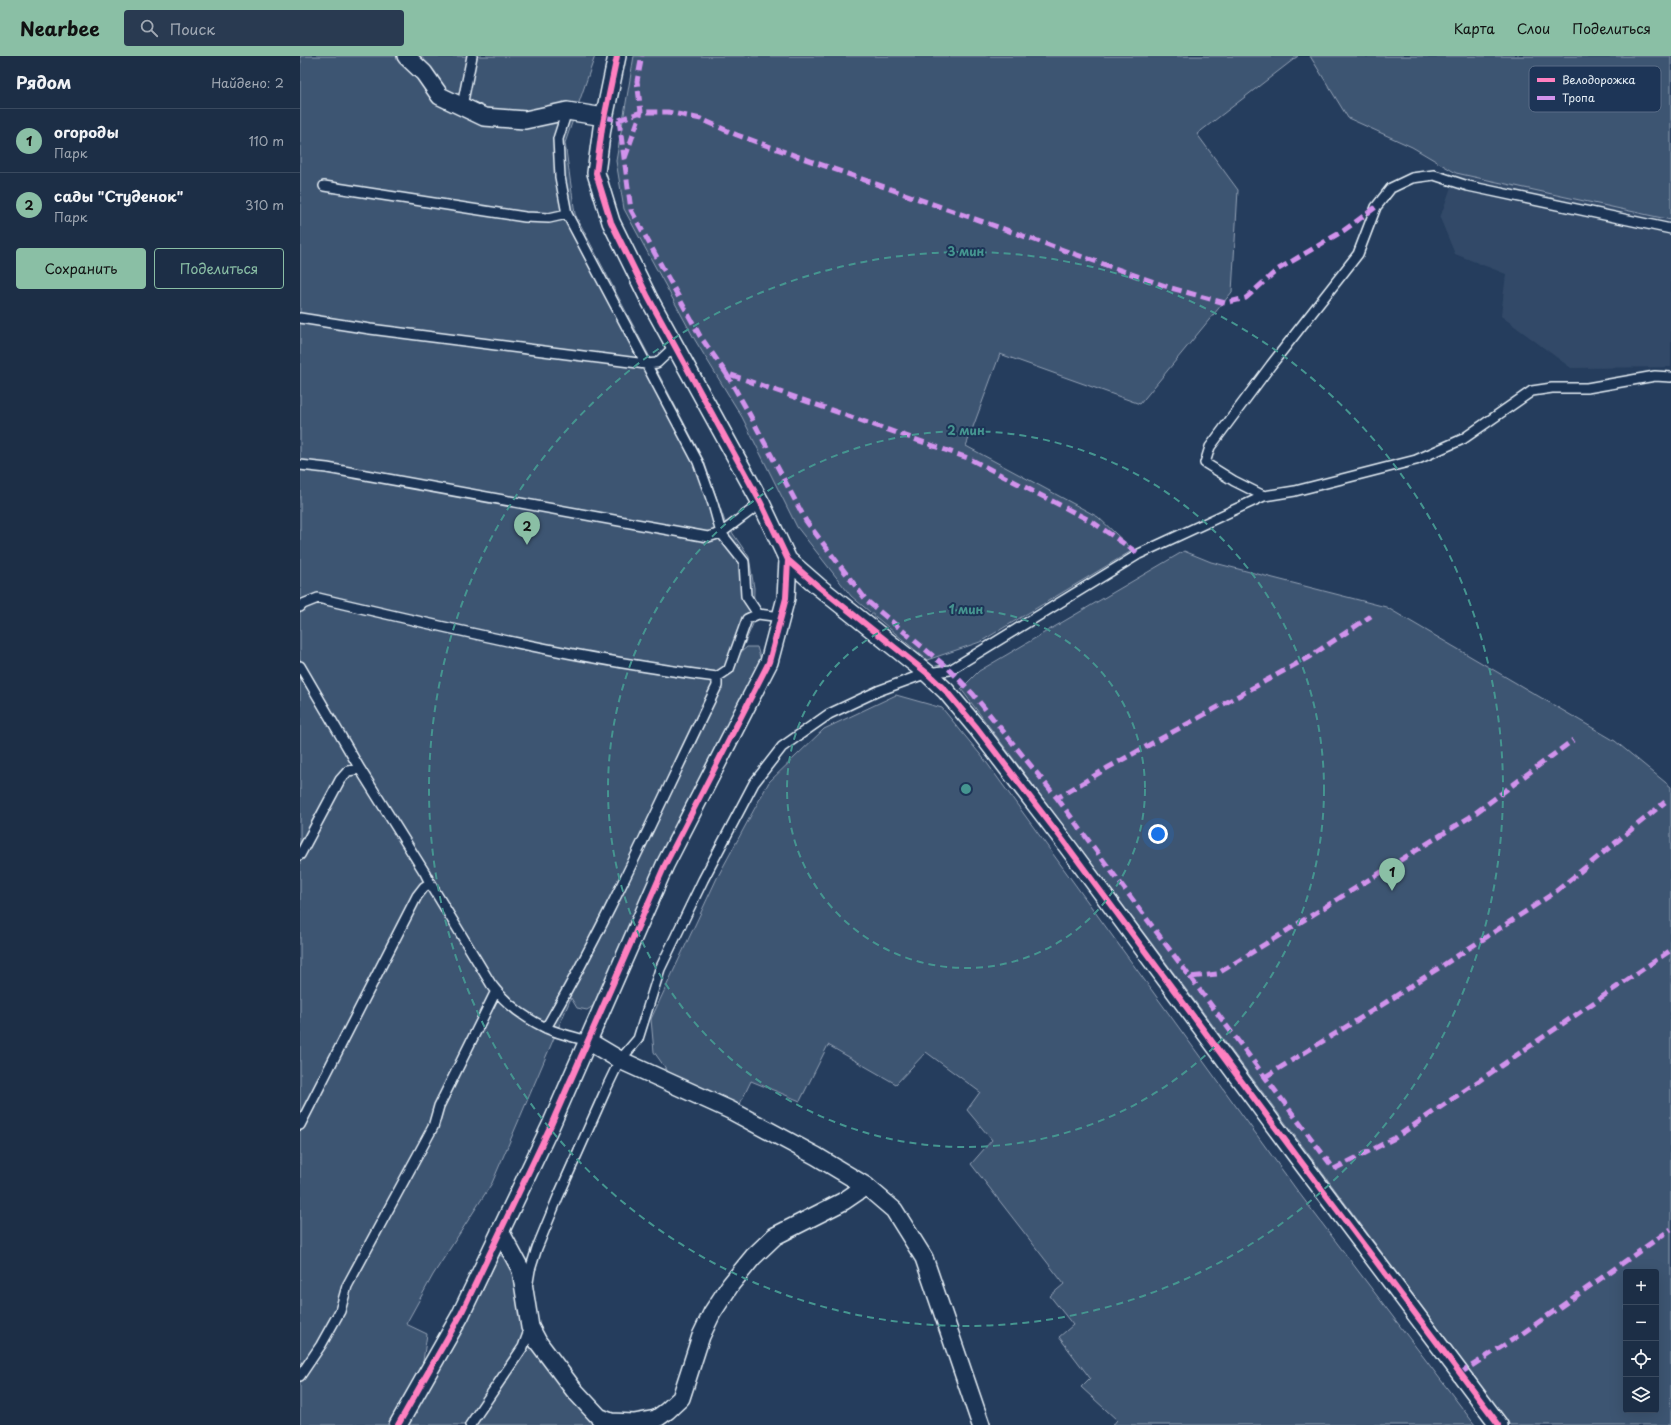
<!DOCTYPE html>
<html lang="ru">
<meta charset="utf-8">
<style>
:root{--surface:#1c2e46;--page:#293a51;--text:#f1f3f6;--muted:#a0a8b3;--line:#3a4a5f;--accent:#8abfa5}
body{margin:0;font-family:"Playpen Sans",sans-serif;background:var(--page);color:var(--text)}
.controls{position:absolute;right:12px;bottom:12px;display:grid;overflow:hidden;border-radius:4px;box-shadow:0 4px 16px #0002}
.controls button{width:36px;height:36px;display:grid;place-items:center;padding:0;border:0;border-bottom:1px solid var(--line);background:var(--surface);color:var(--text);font:20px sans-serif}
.you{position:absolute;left:858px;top:778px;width:14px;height:14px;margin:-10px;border:3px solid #fff;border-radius:50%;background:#1a73e8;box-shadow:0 0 0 6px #1a73e833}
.badge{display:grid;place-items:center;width:26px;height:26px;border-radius:50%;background:var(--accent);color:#111;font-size:13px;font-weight:700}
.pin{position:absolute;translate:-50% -33px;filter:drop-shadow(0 1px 2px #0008)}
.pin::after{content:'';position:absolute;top:21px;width:14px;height:12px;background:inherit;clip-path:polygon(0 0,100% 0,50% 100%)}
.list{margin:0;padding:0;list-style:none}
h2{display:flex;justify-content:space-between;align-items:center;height:52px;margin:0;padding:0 16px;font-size:17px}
h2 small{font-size:13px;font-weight:400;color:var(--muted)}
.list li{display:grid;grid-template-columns:26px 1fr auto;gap:12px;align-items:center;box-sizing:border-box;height:64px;padding:0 16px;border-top:1px solid var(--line)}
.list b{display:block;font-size:15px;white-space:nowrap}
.list p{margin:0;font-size:13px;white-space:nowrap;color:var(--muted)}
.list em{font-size:13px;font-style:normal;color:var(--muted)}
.actions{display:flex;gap:8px;padding:12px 16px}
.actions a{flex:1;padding:9px 0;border:1px solid var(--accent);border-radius:4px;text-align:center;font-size:14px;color:var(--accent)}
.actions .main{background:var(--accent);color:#111}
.icon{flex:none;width:22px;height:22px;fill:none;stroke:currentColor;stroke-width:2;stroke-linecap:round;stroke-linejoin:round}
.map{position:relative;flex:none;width:1371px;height:1369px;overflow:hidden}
header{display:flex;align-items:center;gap:24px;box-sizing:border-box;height:56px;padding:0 20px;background:var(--accent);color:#111}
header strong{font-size:19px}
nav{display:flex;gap:22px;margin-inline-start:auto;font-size:14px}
.search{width:280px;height:36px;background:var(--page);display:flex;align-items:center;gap:10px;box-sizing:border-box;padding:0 14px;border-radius:4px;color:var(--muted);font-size:15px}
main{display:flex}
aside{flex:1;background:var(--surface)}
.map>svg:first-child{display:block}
.built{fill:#334a68}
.green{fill:#3e5472;stroke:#93a2b5;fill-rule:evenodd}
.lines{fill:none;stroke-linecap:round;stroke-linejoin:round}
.service-casing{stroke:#e8f1f8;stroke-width:12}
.minor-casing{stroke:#e8f1f8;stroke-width:20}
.service{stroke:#1d3557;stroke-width:9}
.minor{stroke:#1d3557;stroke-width:17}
.quiet{stroke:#d193ec;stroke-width:5;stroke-dasharray:10 5;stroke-linecap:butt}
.cycleway-casing{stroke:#1d3557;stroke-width:8}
.cycleway{stroke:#ff80c0;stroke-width:6}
.ring{fill:none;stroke:#459590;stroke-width:2;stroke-dasharray:7 5}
.key{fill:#1d3557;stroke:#5a6d87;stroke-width:1}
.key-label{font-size:11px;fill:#e8f1f8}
.centre{fill:#459590;stroke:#1d3557;stroke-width:2}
.ring-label{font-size:12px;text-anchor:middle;font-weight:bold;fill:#459590;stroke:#1d3557;stroke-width:4;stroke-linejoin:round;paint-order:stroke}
</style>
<header>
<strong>Nearbee</strong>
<div class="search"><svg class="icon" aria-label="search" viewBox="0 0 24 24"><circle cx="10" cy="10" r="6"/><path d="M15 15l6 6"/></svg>Поиск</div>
<nav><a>Карта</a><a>Слои</a><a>Поделиться</a></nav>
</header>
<main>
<aside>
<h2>Рядом<small>Найдено: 2</small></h2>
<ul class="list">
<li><span class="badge">1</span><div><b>огороды</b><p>Парк</p></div><em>110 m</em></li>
<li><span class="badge">2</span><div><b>сады &quot;Студенок&quot;</b><p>Парк</p></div><em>310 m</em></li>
</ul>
<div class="actions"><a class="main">Сохранить</a><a>Поделиться</a></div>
</aside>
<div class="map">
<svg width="1371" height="1369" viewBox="0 0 1371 1369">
<rect width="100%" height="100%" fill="#253d5d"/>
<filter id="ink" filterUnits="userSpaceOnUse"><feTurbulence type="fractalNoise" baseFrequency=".025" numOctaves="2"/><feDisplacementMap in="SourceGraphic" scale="8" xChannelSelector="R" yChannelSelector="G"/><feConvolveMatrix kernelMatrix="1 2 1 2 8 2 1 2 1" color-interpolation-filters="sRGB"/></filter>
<g filter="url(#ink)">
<!-- built -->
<path class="built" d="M1156,117l215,47v147l-100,1 -70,-52 5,-42 -51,-20 -15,-36z"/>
<!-- green -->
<path class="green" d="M0,0h295l-30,87 10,71 129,247 21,61 24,35 5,31 -1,36 -12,28 6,-5h10l4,13 -165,344 -9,6 -10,-2 -6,-10 -79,185 -59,92 -27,49 21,10 -5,34 -35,57h-87v-1360l1,-3z
M334,0h664l-101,78 41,56 -6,102 -92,112 -140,-50 -34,92 132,71 35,33 -153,92 -53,18 -76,-64 -54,-69 -55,-110 -47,-77 -71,-131 -8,-48z
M1010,0h361v164l-215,-47 -44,-26 -64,-29z
M884,495l27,11 175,45 229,134 56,46v638h-161l-319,-429 -230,-307 18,-18zM1326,1216h30v138h-30z
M596,639l46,13 42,51 312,430 179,236h-362l4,-5 -36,-33 9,-9 -31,-41 14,-12 -23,-29 14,-12 -93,-120 21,-24 -25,-30 13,-18 -54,-40 -30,32 -68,-39 -28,56 -49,-20 -13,27 -69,-35 -15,-21 -3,-33 66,-141 52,-96 55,-53z
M199,1199l9,4 7,19 7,48 77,99h-191l72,-129z"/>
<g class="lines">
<!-- service casing -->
<g class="service-casing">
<path id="service" d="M162,50l10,-50
M267,55l-9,28 2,38 7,37 131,248 15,42 8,29 40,-30
M24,130l201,31 24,1 18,-4
M0,262l70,11 276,35 11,-1 18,-17
M0,409l27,3 381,69 13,-4 23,29 2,34 12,18
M964,440l-30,-15 -29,-18 5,-16 61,-82 87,-111 18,-47 15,-19 21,-10 22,-3 34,11 203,43
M0,551l3,-3 15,-6c132,31 264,62 399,79l12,-8 18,-50 11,-5 23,3
M0,610l60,103 65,104 5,10 61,101c14,19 34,34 55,44 13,6 29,9 42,13
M0,799l40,-75 8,-9 12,-2
M246,972c64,-110 115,-228 171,-342v-9
M0,1069l117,-229 7,-9 6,-4
M228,1226l2,-12 7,-22 21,-51 49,-110 13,-27 18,-21 22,-70 43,-89 51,-97 28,-36 47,-33 49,-23 49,-18 23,-3 189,-116 125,-58 31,-5 121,-31 47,-21 69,-48 20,-3h35l68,-12 16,1
M0,1320l21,-31 19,-34 7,-25 86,-159 6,-21 57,-115
M170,1369l53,-78 7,-19"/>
</g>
<!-- minor casing -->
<g class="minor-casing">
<path id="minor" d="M106,0l18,17 16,23 44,21 41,3 42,-9 37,6
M488,504l31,27 108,86 19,18 31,37 82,107 237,320 203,270
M288,985l32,19 110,50 86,46 50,30 28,24 30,48 57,167
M200,1175l21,39 9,57 8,15 36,48 25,27 12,5 23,1 22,-4 11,-8 14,-13 20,-62 11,-23 19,-29 22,-27 22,-21 69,-35 22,-15
M98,1369l62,-109 91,-191 114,-260 104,-203 17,-64 2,-38 -27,-57 -113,-206 -37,-75 -15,-49 6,-45 15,-72"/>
</g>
<!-- service -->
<use href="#service" class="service"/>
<!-- minor -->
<use href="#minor" class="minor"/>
<!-- quiet -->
<path class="quiet" d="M304,61l15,3 22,-8h27l33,7 36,16 434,153 54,15 21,-5 31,-28 66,-39 33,-24
M319,64l12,90 69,126 26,37 242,85 123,63 48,33
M325,102l16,-46 -4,-31 5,-25
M426,317l24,42 56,106 61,80 83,69 23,24 84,104 52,-31 200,-110 62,-41
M757,742l133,179 27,-3 253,-157 103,-77
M890,921l144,192 61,-31 276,-188
M965,1021l123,-76 166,-108 111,-91
M1159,1318l64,-41 148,-104"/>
<!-- cycleway casing -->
<g class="cycleway-casing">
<path id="cycleway" d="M488,504l31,27 108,86 19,18 31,37 82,107 237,320 203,270
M98,1369l62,-109 91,-191 114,-260 104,-203 17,-64 2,-38 -27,-57 -113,-206 -37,-75 -15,-49 6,-45 15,-72"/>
</g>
<!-- cycleway -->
<use href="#cycleway" class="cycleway"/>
</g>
</g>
<!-- distance rings -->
<g class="ring">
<circle cx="666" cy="733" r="179"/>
<circle cx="666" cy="733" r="358"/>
<circle cx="666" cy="733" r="537"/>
</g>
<!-- legend -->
<rect x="1229" y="10" width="132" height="46" rx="6" class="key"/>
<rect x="1237" y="22" width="18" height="4" fill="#ff80c0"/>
<rect x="1237" y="40" width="18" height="4" fill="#d193ec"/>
<g class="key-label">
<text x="1262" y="28">Велодорожка</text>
<text x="1262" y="46">Тропа</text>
</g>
<circle cx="666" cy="733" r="6" class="centre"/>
<g class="ring-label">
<text x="666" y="200">3 мин</text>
<text x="666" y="379">2 мин</text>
<text x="666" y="558">1 мин</text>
</g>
</svg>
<div class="controls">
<button>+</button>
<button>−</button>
<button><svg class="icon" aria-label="locate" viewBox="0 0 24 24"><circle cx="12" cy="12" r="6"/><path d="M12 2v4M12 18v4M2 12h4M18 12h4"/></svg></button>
<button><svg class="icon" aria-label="layers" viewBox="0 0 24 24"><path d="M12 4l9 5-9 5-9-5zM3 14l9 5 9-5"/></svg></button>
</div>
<div class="you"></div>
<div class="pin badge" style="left:1092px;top:835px">1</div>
<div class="pin badge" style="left:227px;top:489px">2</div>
</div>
</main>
